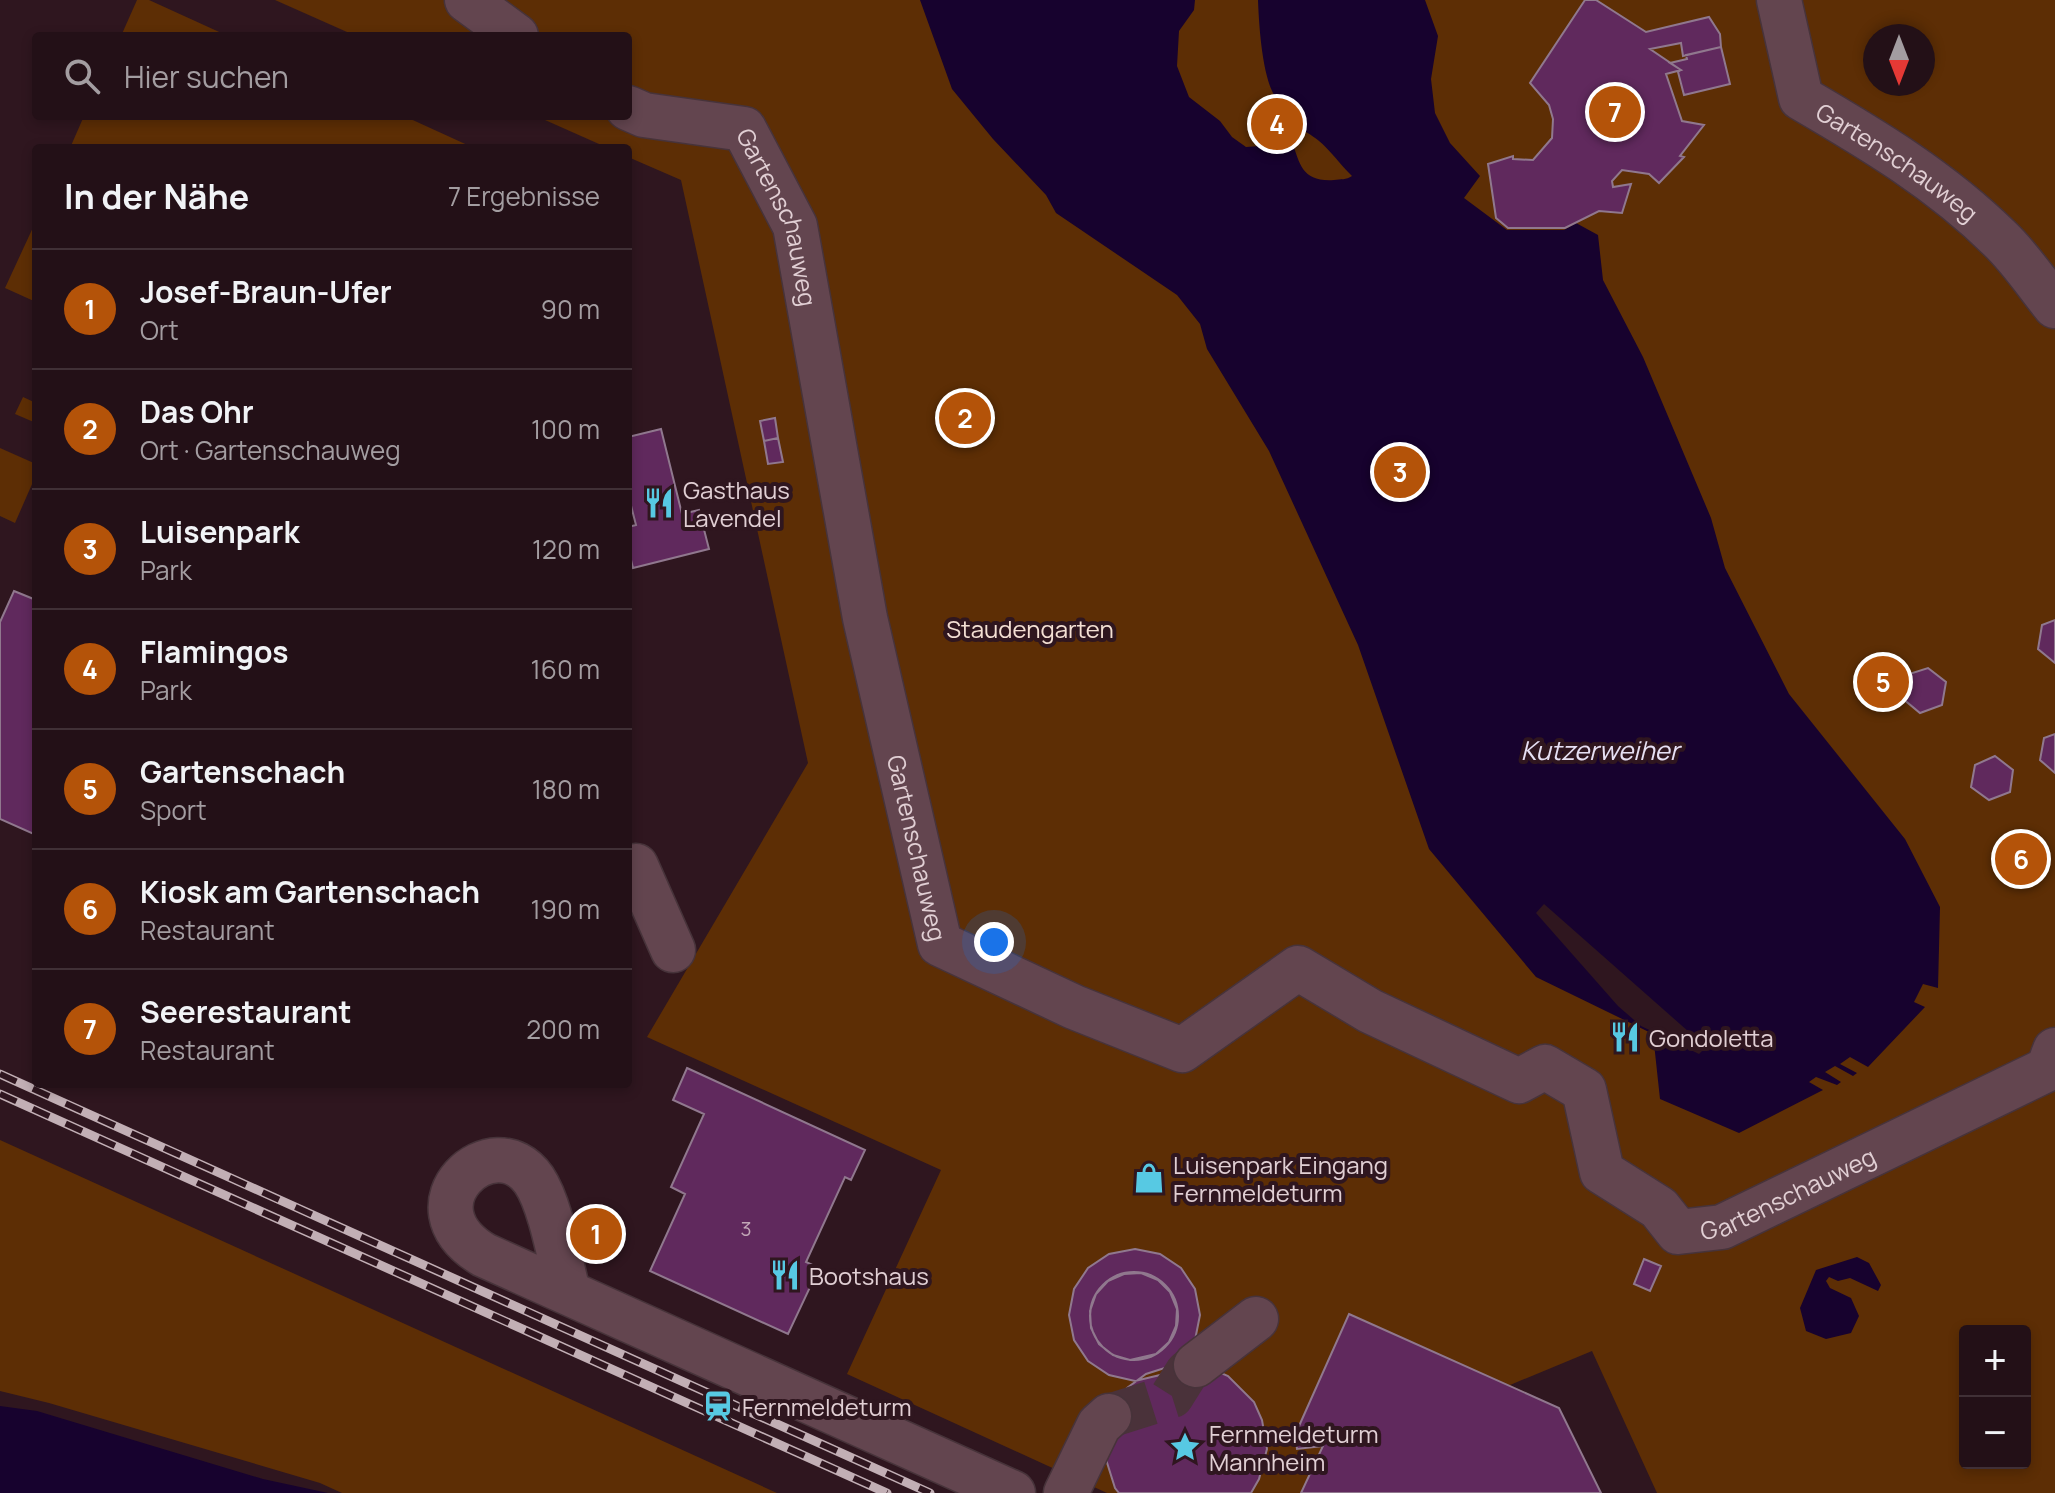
<!DOCTYPE html>
<html lang="de">
<meta charset="utf-8">
<style>
:root{--surface:#231017;--page:#2f1e24;--text:#f1f3f6;--muted:#a39da1;--line:#403036;--accent:#b45309}
body{margin:0;font-family:Manrope,sans-serif;background:var(--page);color:var(--text)}
.controls{position:absolute;right:24px;bottom:24px;display:grid;overflow:hidden;border-radius:8px;box-shadow:0 4px 12px #0003}
.controls button{width:72px;height:72px;display:grid;place-items:center;padding:0;border:0;border-bottom:2px solid var(--line);background:var(--surface);color:var(--text);font:40px sans-serif}
.compass{position:absolute;left:1863px;top:24px;width:72px;height:72px;border-radius:50%;background:var(--surface);box-shadow:0 4px 12px #0003;rotate:180deg}
.you{position:absolute;left:994px;top:942px;width:28px;height:28px;margin:-20px;border:6px solid #fff;border-radius:50%;background:#1a73e8;box-shadow:0 0 0 12px #1a73e833}
.badge{display:grid;place-items:center;width:52px;height:52px;border-radius:50%;background:var(--accent);color:#fff;font-size:26px;font-weight:700}
.pin{position:absolute;translate:-50% -50%;border:4px solid #fff;box-shadow:0 2px 8px #0006}
.list{margin:0;padding:0;list-style:none}
h2{display:flex;justify-content:space-between;align-items:center;height:104px;margin:0;padding:0 32px;font-size:34px}
h2 small{font-size:26px;font-weight:400;color:var(--muted)}
.list li{display:grid;grid-template-columns:52px 1fr auto;gap:24px;align-items:center;box-sizing:border-box;height:120px;padding:0 32px;border-top:2px solid var(--line)}
.list b{display:block;font-size:30px;white-space:nowrap}
.list p{margin:0;font-size:26px;white-space:nowrap;color:var(--muted)}
.list em{font-size:26px;font-style:normal;color:var(--muted)}
.icon{flex:none;width:44px;height:44px;fill:none;stroke:currentColor;stroke-width:2;stroke-linecap:round;stroke-linejoin:round}
.map{position:relative;flex:none;width:2055px;height:1493px;overflow:hidden}
.search{position:absolute;background:var(--surface);box-shadow:0 4px 12px #0003;left:32px;top:32px;width:600px;height:88px;display:flex;align-items:center;gap:20px;box-sizing:border-box;padding:0 28px;border-radius:8px;color:var(--muted);font-size:30px}
.panel{position:absolute;background:var(--surface);box-shadow:0 4px 12px #0003;left:32px;top:144px;width:600px;height:944px;border-radius:8px}
.map>svg:first-child{display:block}
.green{fill:#5d2e05;fill-rule:evenodd}
.water{fill:#17022e}
.pier{fill:#2f161f}
.building{fill:#60295d;stroke:#90788e;stroke-width:2;fill-rule:evenodd}
.lines{fill:none;stroke-linecap:round;stroke-linejoin:round}
.minor-tunnel{stroke:#4a323a;stroke-width:44;stroke-dasharray:44 22;stroke-linecap:butt}
.minor-casing{stroke:#47333a;stroke-width:47}
.minor{stroke:#63454f;stroke-width:44}
.rail-casing{stroke:#c2afb5;stroke-width:9}
.rail{stroke:#2f161f;stroke-width:6;stroke-dasharray:18;stroke-linecap:butt}
.labels{text-anchor:middle;dominant-baseline:central;stroke-width:8;stroke-linejoin:round;paint-order:stroke}
.number-label{font-size:20px;fill:#c1a6b6}
.street-label{font-size:24px;fill:#e1cfd4;stroke:#2f161f}
.poi-label{font-size:24px;fill:#e1cfd4;stroke:#2f161f;text-anchor:start}
.park-label{font-size:24px;fill:#f4e0d4;stroke:#2f161f}
.water-label{font-size:26px;font-style:italic;fill:#e7e0f4;stroke:#2f161f}
</style>
<div class="map">
<svg width="2055" height="1493" viewBox="0 0 2055 1493">
<rect width="100%" height="100%" fill="#2f161f"/>
<!-- green -->
<path class="green" d="M137,0h12l79,36h-107z
M275,0h1780v1493h-398l-65,-142 -82,34 49,23 42,85h-494l-260,-119 94,-204 -294,-133 161,-274 -127,-583 -53,-23v-9h-20l-72,-32h92v-80h-272zM1875,36h48v48h-48zM1965,1331h60v132h-60z
M84,116h320l70,32h-404z
M36,221v81l-31,-14z
M23,397l13,6v20l-21,-9z
M0,448l36,16v11l-21,48 -15,-7z
M0,1140l777,353h-435l-22,-10 -271,-80 -49,-12z"/>
<!-- water -->
<path class="water" d="M920,0h275l-1,10 -15,21 -2,35 12,31 31,24 12,16 14,10 14,-1 9,-9 23,4c8,25 11,41 42,39 7,-1 12,0 18,-4 -17,-17 -25,-32 -46,-44 -13,3 -24,9 -34,-3l2,-9 10,-4 3,-7c-4,-4 -10,-9 -13,-14 -12,-22 -15,-70 -16,-95h167l13,36 -7,43 4,34 15,30 30,33 -16,22 43,32h57l12,-7 22,12 5,45 40,77 68,161 14,50 64,126 116,145 35,68 -2,81 -15,-4 -9,18 11,5 -57,60 -18,-10 -10,7 17,9 -4,3 -18,-10 -10,6 16,10 -4,3 -21,-8 -7,5 14,8 -84,43 -79,-34 -7,-65 -117,-57 -107,-128 -71,-204 -89,-194 -62,-102 -7,-25 -23,-29 -121,-82 -10,-18 -53,-56 -41,-50z
M1857,1257l12,6 12,22 -3,6 -28,-13 -12,3 -9,-4 -3,4 4,7 21,10 8,18 -8,17 -25,6 -20,-8 -6,-23 16,-38z
M0,1406l37,5 226,68 65,14h-328z"/>
<!-- pier -->
<path class="pier" d="M1544,904l162,143 -7,7 -58,-28 -23,-20 -82,-93z"/>
<!-- building -->
<path class="building" d="M1585,0h11l50,32 63,-15 11,17 1,13 -38,9 -2,-13 -31,6 31,21 -15,4 16,47 22,4 -24,31 4,1 -25,26 -10,-9 -27,-4 -10,11 1,6 18,-3 -9,29 -23,-2 -34,17h-57l-12,-10 -8,-54 25,-8v3l20,1 19,-22 1,-19 -4,-14 -19,-22z
M1721,47l9,37 -46,11 -6,-23 3,-2 -11,-7 17,-4 -1,-4z
M775,418l3,20 -14,3 -4,-20z
M661,429l21,85 17,-4 10,39 -76,19 -5,-20v-21l8,-2 -8,-31v-57z
M778,438l5,24 -15,2 -4,-23z
M14,591l22,9v235l-36,-16v-197z
M2055,620v43l-17,-14 4,-24z
M1928,668l18,14 -4,23 -22,8 -18,-15 4,-23z
M2055,734v39l-15,-13 4,-22z
M1995,756l18,14 -3,22 -21,8 -18,-13 4,-22z
M687,1068l178,82 -14,30 -6,-3 -39,85 13,6 -31,66 -138,-63 35,-77 -14,-7 33,-73 -31,-14z
M589,1222l20,7 -7,17 -19,-7z
M1135,1249l25,5 21,14 14,21 5,26 -5,25 -14,21 -21,14 -25,6 -26,-6 -21,-14 -14,-21 -5,-25 5,-26 14,-21 21,-14zM1141,1273l17,7 12,12 7,17 -1,17 -7,16 -13,12 -26,6 -17,-5 -14,-11 -8,-16 -1,-17 6,-17 12,-13 16,-7z
M1644,1259l17,7 -11,25 -16,-7z
M1090 1316a44 44 0 1 1 88 0a44 44 0 1 1-88 0Z
M1349,1314l210,94 42,85h-300l22,-47 -26,3 -2,-14z
M1174,1365h19l19,4 16,7 26,26 8,18 5,29 -8,30 -8,14h-132l-4,-5 -11,-35 13,-53 10,-12 19,-14z"/>
<g class="lines">
<!-- minor-tunnel -->
<path class="minor-tunnel" d="M1109,1416l63,-20 15,-24 9,-7"/>
<!-- minor casing -->
<g class="minor-casing">
<g id="minor">
<path d="M467,0l49,36"/>
<path id="s1" d="M1779,0l22,98c72,42 139,82 199,141 21,20 37,45 55,67"/>
<path id="s2" d="M628,108l16,7 100,14 51,97 70,392 75,326 134,63 108,43 116,-82 72,43 149,70 26,-14 39,23 18,82 57,36 19,24 44,-5 326,-158 7,-19"/>
<path d="M636,866l37,84"/>
<path d="M568,1292c-8,-31 -17,-87 -34,-112 -40,-58 -133,25 -50,75l529,238"/>
<path d="M1196,1365l60,-46"/>
<path d="M1066,1493l33,-68 10,-9"/>
</g>
</g>
<!-- minor -->
<use href="#minor" class="minor"/>
<!-- rail casing -->
<g class="rail-casing">
<path id="rail" d="M0,1074l930,419
M0,1094l887,399"/>
</g>
<!-- rail -->
<use href="#rail" class="rail"/>
</g>
<!-- icons -->
<defs>
<g id="restaurant-bare" transform="scale(2.4)"><path d="M-5-6h1v4h1v-4h1v4h1v-4h1v5L-1.5 .5V6h-2V.5L-5-1ZM5-6V6H3V1.5H1.5Q1.5-4 5-6Z" fill="#57c9e3" stroke="#2f161f" stroke-width="2.5" paint-order="stroke"/></g>
<g id="shop-bare" transform="scale(2.4)"><path d="M-5-2.5h2.3a2.7 3.5 0 0 1 5.4 0H5L5.5 6h-11ZM-1.5-2.5h3a1.5 2.3 0 0 0-3 0Z" fill="#57c9e3" stroke="#2f161f" stroke-width="2.5" paint-order="stroke"/></g>
<g id="station-bare" transform="scale(2.4)"><path d="M-3-6H3Q5-6 5-4V2Q5 4 3 4L4.5 6H3L1.5 4h-3L-3 6H-4.5L-3 4Q-5 4-5 2V-4Q-5-6-3-6ZM-3.5-4v3h7v-3ZM-3.5 1v1.5H-2V1ZM2 1v1.5H3.5V1Z" fill="#57c9e3" stroke="#2f161f" stroke-width="2.5" paint-order="stroke"/></g>
<g id="sight-bare" transform="scale(2.4)"><path d="M0-6L1.8-2.2L6-1.7L2.9 1.2L3.7 5.4L0 3.3L-3.7 5.4L-2.9 1.2L-6-1.7L-1.8-2.2Z" fill="#57c9e3" stroke="#2f161f" stroke-width="2.5" paint-order="stroke"/></g>
</defs>
<g fill-rule="evenodd">
<use href="#restaurant-bare" x="659" y="503"/>
<use href="#restaurant-bare" x="1625" y="1037"/>
<use href="#shop-bare" x="1149" y="1178"/>
<use href="#restaurant-bare" x="785" y="1275"/>
<use href="#station-bare" x="718" y="1406"/>
<use href="#sight-bare" x="1185" y="1447"/>
</g>
<g class="labels">
<!-- number labels -->
<g class="number-label">
<text x="746" y="1228">3</text>
</g>
<!-- street labels -->
<g class="street-label">
<text stroke="none"><textPath href="#s1" startOffset="216">Gartenschauweg</textPath></text>
<text stroke="none"><textPath href="#s2" startOffset="214">Gartenschauweg</textPath></text>
<text stroke="none"><textPath href="#s2" startOffset="862">Gartenschauweg</textPath></text>
<text stroke="none"><textPath href="#s2" startOffset="1990">Gartenschauweg</textPath></text>
</g>
<!-- poi labels -->
<g class="poi-label">
<text x="683" y="489">Gasthaus<tspan x="683" dy="28">Lavendel</tspan></text>
<text x="1649" y="1037">Gondoletta</text>
<text x="1173" y="1164">Luisenpark Eingang<tspan x="1173" dy="28">Fernmeldeturm</tspan></text>
<text x="809" y="1275">Bootshaus</text>
<text x="742" y="1406">Fernmeldeturm</text>
<text x="1209" y="1433">Fernmeldeturm<tspan x="1209" dy="28">Mannheim</tspan></text>
</g>
<!-- park labels -->
<g class="park-label">
<text x="1030" y="628">Staudengarten</text>
</g>
<!-- water labels -->
<g class="water-label">
<text x="1600" y="750">Kutzerweiher</text>
</g>
</g>
</svg>
<div class="controls">
<button>+</button>
<button>−</button>
</div>
<svg class="compass" viewBox="-18 -18 36 36"><path d="M0-13l5 13h-10z" fill="#e53935"/><path d="M0 13l5-13h-10z" fill="#a39da1"/></svg>
<div class="you"></div>
<div class="pin badge" style="left:596px;top:1234px">1</div>
<div class="pin badge" style="left:965px;top:418px">2</div>
<div class="pin badge" style="left:1400px;top:472px">3</div>
<div class="pin badge" style="left:1277px;top:124px">4</div>
<div class="pin badge" style="left:1883px;top:682px">5</div>
<div class="pin badge" style="left:2021px;top:859px">6</div>
<div class="pin badge" style="left:1615px;top:112px">7</div>
<div class="search"><svg class="icon" aria-label="search" viewBox="0 0 24 24"><circle cx="10" cy="10" r="6"/><path d="M15 15l6 6"/></svg>Hier suchen</div>
<section class="panel">
<h2>In der Nähe<small>7 Ergebnisse</small></h2>
<ul class="list">
<li><span class="badge">1</span><div><b>Josef-Braun-Ufer</b><p>Ort</p></div><em>90 m</em></li>
<li><span class="badge">2</span><div><b>Das Ohr</b><p>Ort · Gartenschauweg</p></div><em>100 m</em></li>
<li><span class="badge">3</span><div><b>Luisenpark</b><p>Park</p></div><em>120 m</em></li>
<li><span class="badge">4</span><div><b>Flamingos</b><p>Park</p></div><em>160 m</em></li>
<li><span class="badge">5</span><div><b>Gartenschach</b><p>Sport</p></div><em>180 m</em></li>
<li><span class="badge">6</span><div><b>Kiosk am Gartenschach</b><p>Restaurant</p></div><em>190 m</em></li>
<li><span class="badge">7</span><div><b>Seerestaurant</b><p>Restaurant</p></div><em>200 m</em></li>
</ul>
</section>
</div>
